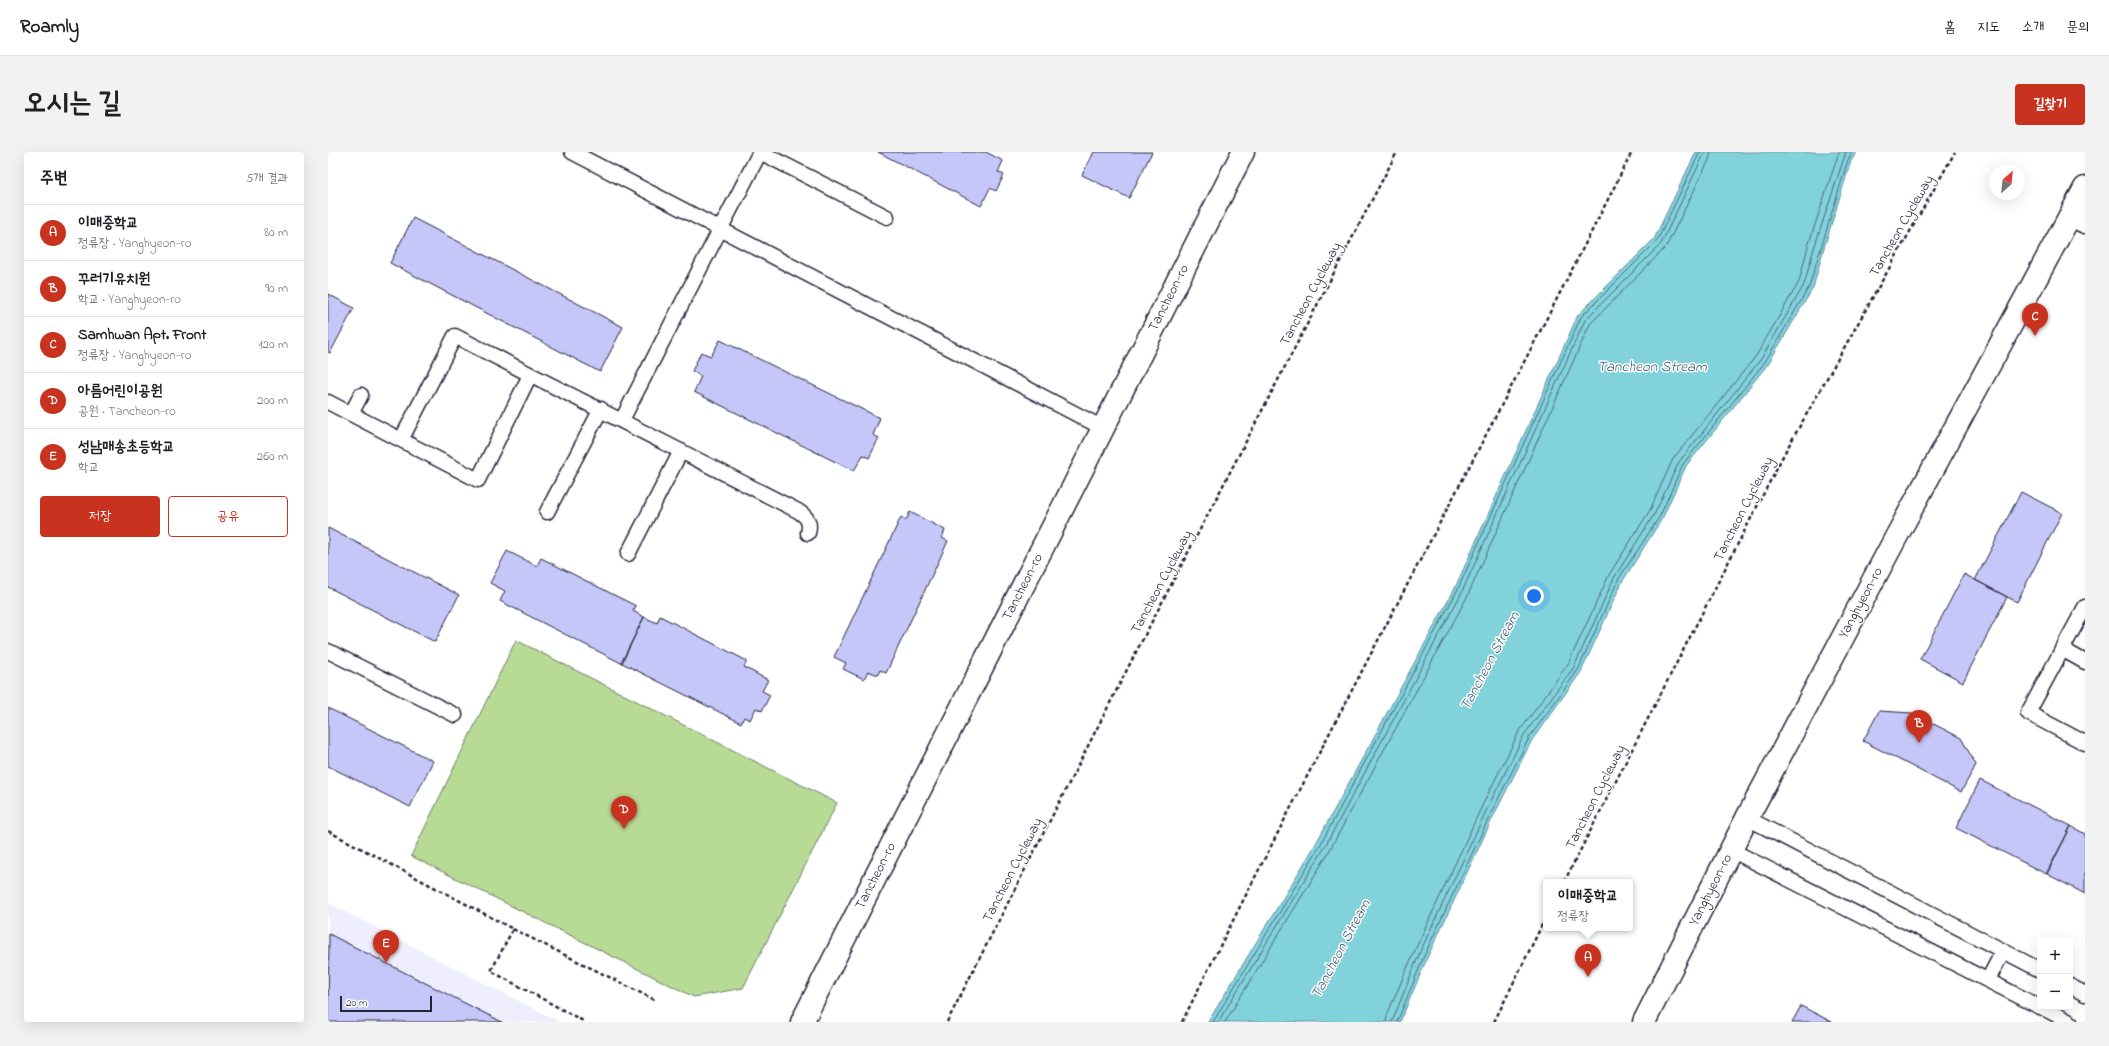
<!DOCTYPE html>
<html lang="ko">
<meta charset="utf-8">
<style>
:root{--surface:#fff;--page:#f2f2f2;--text:#202124;--muted:#757577;--line:#e0e0e0;--accent:#c8321e}
body{margin:0;font-family:"Indie Flower","Poor Story",sans-serif;background:var(--page);color:var(--text)}
.controls{position:absolute;right:12px;bottom:12px;display:grid;overflow:hidden;border-radius:4px;box-shadow:0 4px 16px #0002}
.controls button{width:36px;height:36px;display:grid;place-items:center;padding:0;border:0;border-bottom:1px solid var(--line);background:var(--surface);color:var(--text);font:20px sans-serif}
.compass{position:absolute;left:1661px;top:12px;width:36px;height:36px;border-radius:50%;background:var(--surface);box-shadow:0 4px 16px #0002;rotate:27deg}
.scale{position:absolute;left:12px;bottom:10px;width:92px;box-sizing:border-box;padding-left:4px;border:2px solid #22223b;border-top:0;font-size:11px;line-height:14px;white-space:nowrap;color:#22223b;-webkit-text-stroke:3px #fff;paint-order:stroke}
.you{position:absolute;left:1206px;top:444px;width:14px;height:14px;margin:-10px;border:3px solid #fff;border-radius:50%;background:#1a73e8;box-shadow:0 0 0 6px #1a73e833}
.badge{display:grid;place-items:center;width:26px;height:26px;border-radius:50%;background:var(--accent);color:#fff;font-size:13px;font-weight:700}
.pin{position:absolute;translate:-50% -33px;filter:drop-shadow(0 1px 2px #0008)}
.pin::after{content:'';position:absolute;top:21px;width:14px;height:12px;background:inherit;clip-path:polygon(0 0,100% 0,50% 100%)}
.popup{position:absolute;left:1215px;top:727px;width:90px;height:52px;box-sizing:border-box;display:grid;place-content:center;border-radius:4px;background:var(--surface);filter:drop-shadow(0 1px 3px #0005);font-size:13px;white-space:nowrap;color:var(--muted)}
.popup b{font-size:15px;color:var(--text)}
.popup::after{content:'';position:absolute;left:50%;top:100%;margin-left:-8px;border:8px solid transparent;border-top-color:var(--surface)}
.list{margin:0;padding:0;list-style:none}
h2{display:flex;justify-content:space-between;align-items:center;height:52px;margin:0;padding:0 16px;font-size:17px}
h2 small{font-size:13px;font-weight:400;color:var(--muted)}
.list li{display:grid;grid-template-columns:26px 1fr auto;gap:12px;align-items:center;box-sizing:border-box;height:56px;padding:0 16px;border-top:1px solid var(--line)}
.list b{display:block;font-size:15px;white-space:nowrap}
.list p{margin:0;font-size:13px;white-space:nowrap;color:var(--muted)}
.list em{font-size:13px;font-style:normal;color:var(--muted)}
.actions{display:flex;gap:8px;padding:12px 16px}
.actions a{flex:1;padding:9px 0;border:1px solid var(--accent);border-radius:4px;text-align:center;font-size:14px;color:var(--accent)}
.actions .main{background:var(--accent);color:#fff}
.map{position:relative;flex:none;width:1757px;height:870px;overflow:hidden;border-radius:4px}
header{display:flex;align-items:center;gap:24px;box-sizing:border-box;height:56px;padding:0 20px;background:var(--surface);border-bottom:1px solid var(--line)}
header strong{font-size:19px}
nav{display:flex;gap:22px;margin-inline-start:auto;font-size:14px}
.intro{display:flex;align-items:center;justify-content:space-between;box-sizing:border-box;height:96px;padding:0 24px}
h1{margin:0;font-size:28px}
.button{padding:10px 18px;border-radius:4px;background:var(--accent);color:#fff;font-size:14px;font-weight:700}
main{display:flex;gap:24px;padding:0 24px}
aside{flex:1;background:var(--surface);border-radius:4px;box-shadow:0 4px 16px #0002}
.map>svg:first-child{display:block}
.built{fill:#eeeefd}
.green{fill:#b7da94;stroke:#6c7e68}
.water{fill:#82d2dc;stroke:#5c8c9c}
.lines{fill:none;stroke-linecap:round;stroke-linejoin:round}
.shore{stroke:#48687b;stroke-width:1}
.building{fill:#c6c7f9;stroke:#22223b}
.lane-casing{stroke:#22223b;stroke-width:17}
.street-casing{stroke:#22223b;stroke-width:25}
.secondary-casing{stroke:#22223b;stroke-width:25}
.path{stroke:#22223b;stroke-width:2.5;stroke-dasharray:4 3;stroke-linecap:butt}
.lane{stroke:#fff;stroke-width:14}
.street{stroke:#fff;stroke-width:22}
.secondary{stroke:#fff;stroke-width:22}
.labels{text-anchor:middle;dominant-baseline:central;stroke-width:3;stroke-linejoin:round;paint-order:stroke}
.street-label{font-size:14px;fill:#22223b;stroke:#fff}
.water-label{font-size:15px;font-style:italic;fill:#446073;stroke:#fff}
</style>
<header>
<strong>Roamly</strong>
<nav><a>홈</a><a>지도</a><a>소개</a><a>문의</a></nav>
</header>
<div class="intro"><h1>오시는 길</h1><a class="button">길찾기</a></div>
<main>
<aside>
<h2>주변<small>5개 결과</small></h2>
<ul class="list">
<li><span class="badge">A</span><div><b>이매중학교</b><p>정류장 · Yanghyeon-ro</p></div><em>80 m</em></li>
<li><span class="badge">B</span><div><b>꾸러기유치원</b><p>학교 · Yanghyeon-ro</p></div><em>90 m</em></li>
<li><span class="badge">C</span><div><b>Samhwan Apt. Front</b><p>정류장 · Yanghyeon-ro</p></div><em>120 m</em></li>
<li><span class="badge">D</span><div><b>아름어린이공원</b><p>공원 · Tancheon-ro</p></div><em>200 m</em></li>
<li><span class="badge">E</span><div><b>성남매송초등학교</b><p>학교</p></div><em>260 m</em></li>
</ul>
<div class="actions"><a class="main">저장</a><a>공유</a></div>
</aside>
<div class="map">
<svg width="1757" height="870" viewBox="0 0 1757 870">
<rect width="100%" height="100%" fill="#fff"/>
<filter id="ink" filterUnits="userSpaceOnUse"><feTurbulence type="fractalNoise" baseFrequency=".025" numOctaves="2"/><feDisplacementMap in="SourceGraphic" scale="8" xChannelSelector="R" yChannelSelector="G"/><feConvolveMatrix kernelMatrix="1 2 1 2 8 2 1 2 1" color-interpolation-filters="sRGB"/></filter>
<g filter="url(#ink)">
<!-- built -->
<path class="built" d="M0,751l232,119h-232z"/>
<!-- green -->
<path class="green" d="M188,488l321,163 -94,185 -49,9 -283,-141z"/>
<!-- water -->
<path class="water" d="M1368,0h161l-6,9 -28,90 -10,37 -45,76 -82,102 -23,51 -41,65 -41,90 -49,68 -37,73 -67,143 -28,66h-192l106,-175 140,-257 124,-275 76,-76z"/>
<g class="lines">
<!-- shore -->
<path class="shore" d="M885,870l105,-173 139,-258 124,-274 76,-76 43,-89
M890,870l104,-170 139,-258 124,-274 76,-76 44,-92
M897,870l102,-167 140,-258 123,-273 76,-77 43,-87 2,-8
M1058,870l1,-7 28,-65 67,-144 37,-74 49,-68 41,-89 41,-65 23,-51 83,-103 43,-74 9,-36 31,-94
M1064,870l28,-70 67,-143 37,-74 50,-68 40,-89 41,-65 24,-51 82,-103 43,-74 10,-37 32,-96
M1069,870l28,-68 67,-143 37,-73 49,-68 40,-90 42,-64 23,-52 82,-102 44,-75 39,-127 4,-8"/>
</g>
<!-- building -->
<path class="building" d="M550,0h108l17,9 -5,11 6,3 -8,16 -6,-3 -9,18z
M766,0h58l-23,46 -47,-23z
M85,66l210,109 -23,45 -210,-109z
M0,142l26,14 -24,45 -2,-1z
M392,188l160,78 -7,17 6,3 -10,20 -6,-3 -9,16 -160,-79 7,-16 -9,-5 9,-19 10,4z
M1693,340l41,21 -45,89 -42,-22z
M582,360l35,18 -3,8 6,3 -62,132 -6,-3 -2,5 -10,-4 -4,8 -21,-10 3,-6 -12,-6 67,-140 5,3z
M0,376l131,67 -24,47 -107,-55z
M179,399l30,15 4,-8 95,48 -3,5 11,6 -23,46 -121,-62 5,-10 -15,-8z
M1636,422l43,23 -44,85 -43,-23z
M332,464l87,45 -3,6 24,13 -6,11 8,4 -8,16 -6,-3 -6,12 -6,-3 -3,6 -119,-60 22,-46 13,6z
M0,556l105,53 -23,46 -82,-41z
M1551,559l33,2 49,25 15,27 -15,27 -98,-51z
M1652,628l91,46 -25,48 -90,-46z
M1743,674l14,8v60l-38,-20z
M1,782l173,88h-174z
M1473,854l31,16h-40z"/>
<g class="lines">
<!-- lane casing -->
<g class="lane-casing">
<path id="lane" d="M244,0l531,276
M0,250l150,78 52,-105
M23,262l10,-19
M294,268l138,-268 127,65
M73,288l54,-104 343,175c9,6 13,11 10,22
M219,360l54,-103
M300,402l53,-103
M1757,455l-57,106 57,30
M1734,497l23,13
M0,499l127,64
M1419,666l293,152
M1403,698l309,157
M1660,828l15,-29
M1742,834l15,8
M1713,855l29,15"/>
</g>
<!-- street casing -->
<g class="street-casing">
<path id="street" d="M1743,63l14,7"/>
</g>
<!-- secondary casing -->
<g class="secondary-casing">
<path id="secondary" d="M474,870l441,-870
M1316,870l103,-204 147,-277 191,-353"/>
</g>
<!-- path -->
<path class="path" d="M0,679l185,98 -22,42 94,51
M1236,730l220,-428 171,-302
M185,777l144,72
M619,870l188,-368 262,-502
M854,870c145,-292 303,-579 450,-870
M1166,870l52,-105"/>
<!-- lane -->
<use href="#lane" class="lane"/>
<!-- street -->
<use href="#street" class="street"/>
<!-- secondary -->
<use href="#secondary" class="secondary"/>
</g>
</g>
<g class="labels">
<!-- street labels -->
<g class="street-label">
<text transform="translate(1574 74) rotate(-60)">Tancheon Cycleway</text>
<text transform="translate(983 142) rotate(-62)">Tancheon Cycleway</text>
<text transform="translate(841 146) rotate(-63)">Tancheon-ro</text>
<text transform="translate(1416 357) rotate(-63)">Tancheon Cycleway</text>
<text transform="translate(834 430) rotate(-62)">Tancheon Cycleway</text>
<text transform="translate(695 435) rotate(-63)">Tancheon-ro</text>
<text transform="translate(1533 451) rotate(-62)">Yanghyeon-ro</text>
<text transform="translate(1268 645) rotate(-63)">Tancheon Cycleway</text>
<text transform="translate(685 718) rotate(-63)">Tancheon Cycleway</text>
<text transform="translate(548 724) rotate(-63)">Tancheon-ro</text>
<text transform="translate(1383 738) rotate(-63)">Yanghyeon-ro</text>
</g>
<!-- water labels -->
<g class="water-label">
<text x="1324" y="215">Tancheon Stream</text>
<text transform="translate(1162 509) rotate(-62)">Tancheon Stream</text>
<text transform="translate(1013 797) rotate(-62)">Tancheon Stream</text>
</g>
</g>
</svg>
<div class="controls">
<button>+</button>
<button>−</button>
</div>
<svg class="compass" viewBox="-18 -18 36 36"><path d="M0-13l5 13h-10z" fill="#e53935"/><path d="M0 13l5-13h-10z" fill="#757577"/></svg>
<div class="scale">20 m</div>
<div class="you"></div>
<div class="pin badge" style="left:1260px;top:825px">A</div>
<div class="popup"><b>이매중학교</b>정류장</div>
<div class="pin badge" style="left:1591px;top:591px">B</div>
<div class="pin badge" style="left:1707px;top:184px">C</div>
<div class="pin badge" style="left:296px;top:677px">D</div>
<div class="pin badge" style="left:58px;top:811px">E</div>
</div>
</main>
